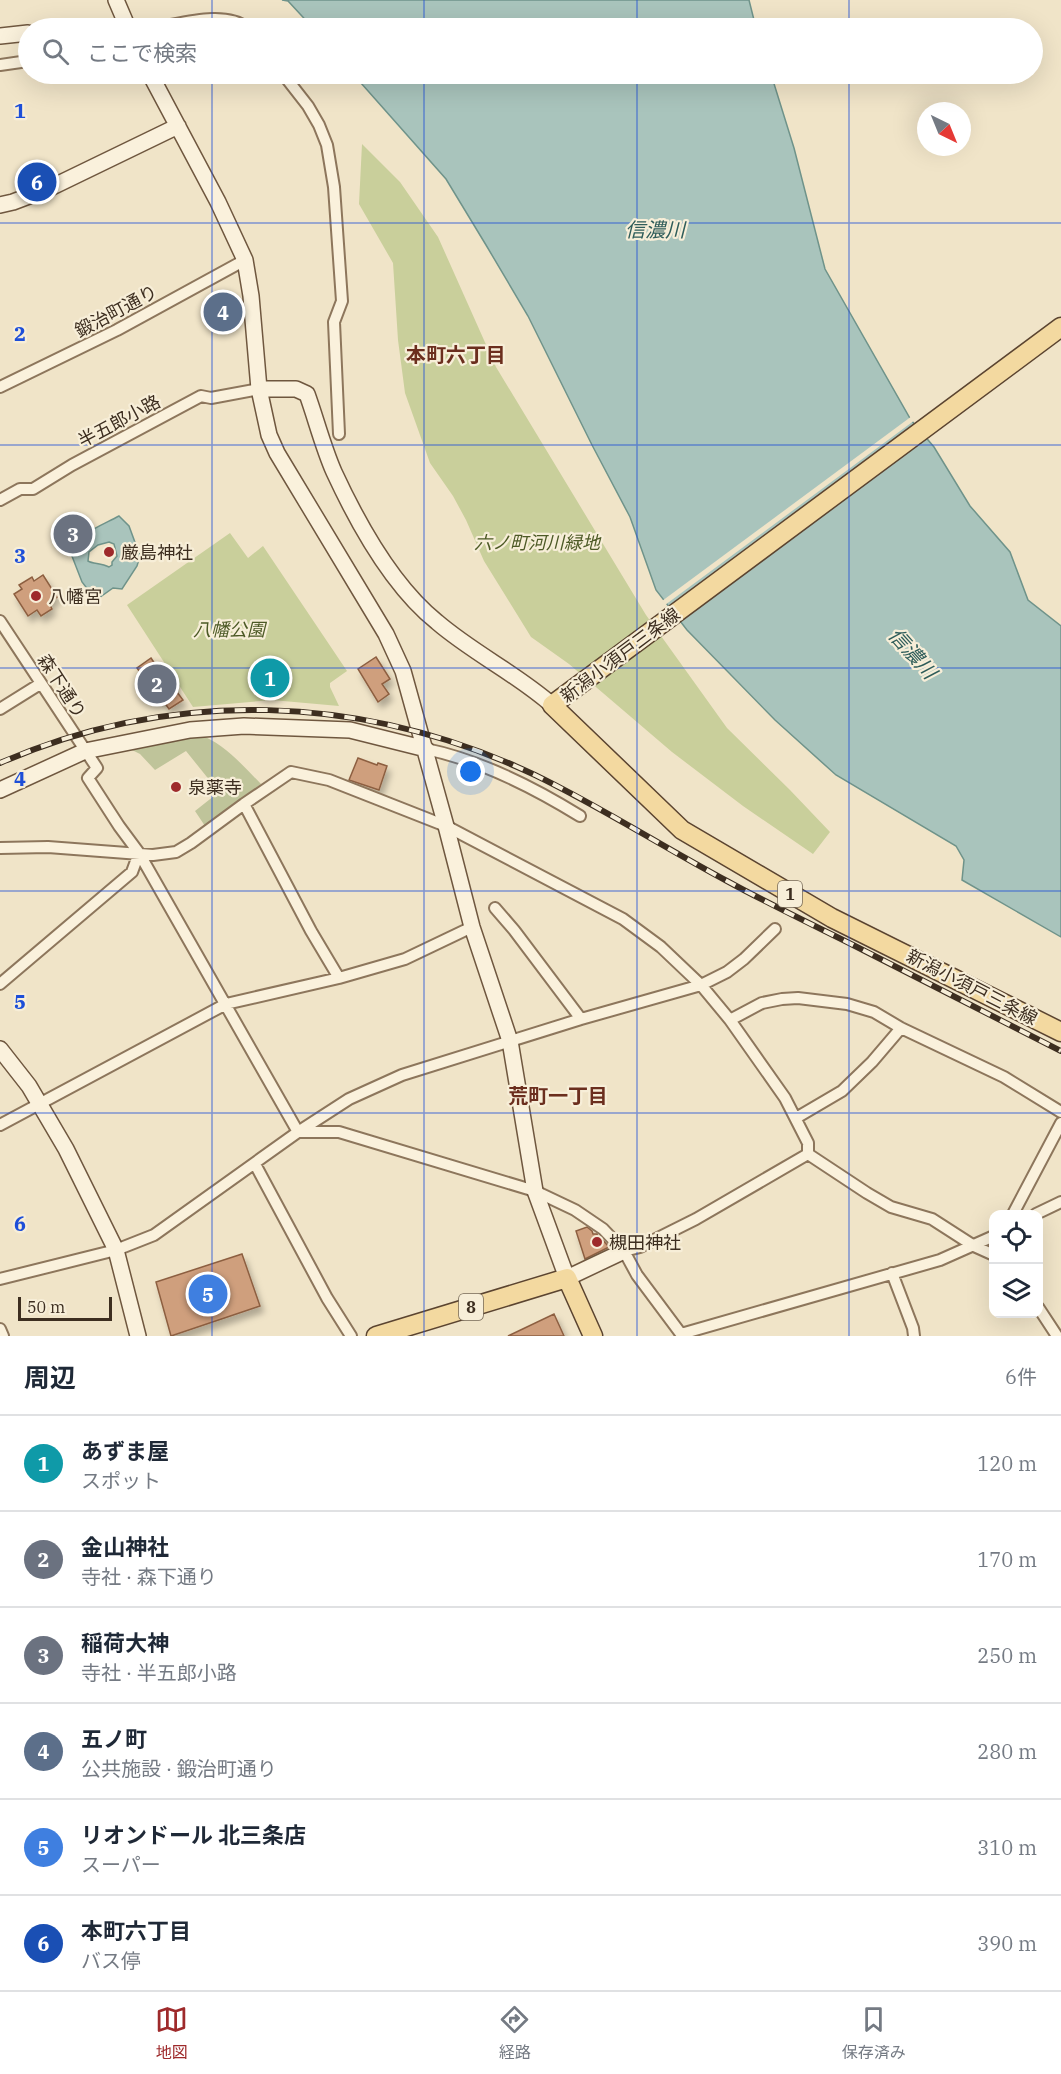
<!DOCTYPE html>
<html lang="ja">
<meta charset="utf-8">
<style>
:root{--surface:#fff;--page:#f6f6f7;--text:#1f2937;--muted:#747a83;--line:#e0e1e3;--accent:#9e2a2b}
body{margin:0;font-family:"IBM Plex Serif","Noto Sans JP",serif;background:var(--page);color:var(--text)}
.controls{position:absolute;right:18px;bottom:18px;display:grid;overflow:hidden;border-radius:12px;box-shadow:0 6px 24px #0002}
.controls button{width:54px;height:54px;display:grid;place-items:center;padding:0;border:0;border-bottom:2px solid var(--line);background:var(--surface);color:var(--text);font:30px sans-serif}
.compass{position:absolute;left:917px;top:102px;width:54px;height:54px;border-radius:50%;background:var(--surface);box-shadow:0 6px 24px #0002;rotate:137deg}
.scale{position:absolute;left:18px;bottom:15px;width:94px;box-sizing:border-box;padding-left:6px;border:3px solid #3d2e20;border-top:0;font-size:16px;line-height:21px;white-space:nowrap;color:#3d2e20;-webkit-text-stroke:4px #f7eed8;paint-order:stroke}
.you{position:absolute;left:471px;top:772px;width:21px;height:21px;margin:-15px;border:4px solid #fff;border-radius:50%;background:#1a73e8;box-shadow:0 0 0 9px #1a73e833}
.badge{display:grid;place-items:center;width:39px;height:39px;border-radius:50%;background:var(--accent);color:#fff;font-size:20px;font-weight:700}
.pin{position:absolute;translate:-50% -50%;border:3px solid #fff;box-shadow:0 2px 6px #0006}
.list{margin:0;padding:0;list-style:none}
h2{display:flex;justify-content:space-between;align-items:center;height:78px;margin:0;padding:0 24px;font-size:26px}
h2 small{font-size:20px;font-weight:400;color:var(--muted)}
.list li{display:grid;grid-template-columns:39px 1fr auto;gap:18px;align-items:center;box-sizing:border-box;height:96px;padding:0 24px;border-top:2px solid var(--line)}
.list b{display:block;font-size:22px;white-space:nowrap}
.list p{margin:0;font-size:20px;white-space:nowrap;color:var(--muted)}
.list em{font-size:20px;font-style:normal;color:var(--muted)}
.icon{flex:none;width:33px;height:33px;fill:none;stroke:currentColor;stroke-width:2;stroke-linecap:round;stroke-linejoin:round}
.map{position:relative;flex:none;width:1061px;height:1336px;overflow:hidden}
.search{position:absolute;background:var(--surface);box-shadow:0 6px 24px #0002;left:18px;right:18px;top:18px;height:66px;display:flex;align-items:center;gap:15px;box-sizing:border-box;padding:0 21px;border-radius:33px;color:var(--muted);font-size:22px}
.sheet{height:654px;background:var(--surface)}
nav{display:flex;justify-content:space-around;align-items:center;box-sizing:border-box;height:84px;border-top:2px solid var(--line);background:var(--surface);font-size:16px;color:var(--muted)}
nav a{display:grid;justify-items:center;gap:3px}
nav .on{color:var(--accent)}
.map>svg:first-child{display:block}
.green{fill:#c9cf9b}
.cemetery{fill:#bfc49a}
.water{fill:#a9c4bc;stroke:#6f938a;stroke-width:1.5;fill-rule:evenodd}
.pier{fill:#f0e4c8}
.building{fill:#cf9f7d;stroke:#8d5f41;stroke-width:1.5;filter:url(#shadow)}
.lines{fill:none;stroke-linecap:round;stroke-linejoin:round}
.street-casing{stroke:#8d765c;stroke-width:14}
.secondary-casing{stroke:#6f573f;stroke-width:18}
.primary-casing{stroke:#5b4430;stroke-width:21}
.street{stroke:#faf1dc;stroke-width:10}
.secondary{stroke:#faf1dc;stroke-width:15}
.primary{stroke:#f3d9a0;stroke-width:18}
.rail-casing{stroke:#3d2e20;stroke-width:6}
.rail{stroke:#f7eed8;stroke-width:4;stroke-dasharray:11;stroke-linecap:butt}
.grid{fill:none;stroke:#1d4ed8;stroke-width:1.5;stroke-opacity:0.55}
.poi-dot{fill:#9e2a2b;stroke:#f7eed8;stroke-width:2}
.labels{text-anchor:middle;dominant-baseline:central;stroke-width:4.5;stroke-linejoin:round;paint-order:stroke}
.shield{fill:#f7eed8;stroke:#756857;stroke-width:1.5}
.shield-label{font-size:16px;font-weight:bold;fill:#3d2e20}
.street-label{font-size:18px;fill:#3d2e20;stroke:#f7eed8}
.park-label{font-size:18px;font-style:italic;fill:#4d5a26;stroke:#f7eed8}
.poi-label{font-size:18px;fill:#3d2e20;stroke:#f7eed8;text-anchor:start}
.water-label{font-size:20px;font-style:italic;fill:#2f5d5a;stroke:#f7eed8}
.neighbourhood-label{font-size:20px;font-weight:bold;fill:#6b2e1e;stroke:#f7eed8}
.grid-label{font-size:20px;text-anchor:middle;font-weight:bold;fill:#1d4ed8;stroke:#f7eed8;stroke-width:4.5;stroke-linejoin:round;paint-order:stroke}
</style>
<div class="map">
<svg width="1061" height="1336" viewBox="0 0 1061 1336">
<defs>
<filter id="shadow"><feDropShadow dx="3.5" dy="6" stdDeviation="3" flood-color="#0004"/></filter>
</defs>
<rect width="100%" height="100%" fill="#f0e4c8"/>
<!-- green -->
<path class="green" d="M362,144l38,38 38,55 58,130 150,248 81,113 63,62 40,42 -17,22 -70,-48 -71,-54 -103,-88 -38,-27 -47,-76 -18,-41 -13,-24 -23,-33 -25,-70 -7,-53 -5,-77 -34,-59z
M230,533l18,25 15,-12 84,125 -17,12v4l9,19 -67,-6 -79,7 -66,-102z"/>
<!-- cemetery -->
<path class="cemetery" d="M198,734c26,9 43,30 63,50l-56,42 -10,-15 24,-19 -33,-41 -31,19 -15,-16 -14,-7z"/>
<!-- water -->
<path class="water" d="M282,0h467l7,28h-443l-25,-27z
M353,74h418l23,74 31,121 86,151 23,27 36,59 40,46 18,48 33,26v311l-99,-57 2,-20 -8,-14 -120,-71 -61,-55 -88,-90 -31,-40 -26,-73 -38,-72 -64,-129 -42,-71 -40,-66z
M119,516l10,10 11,30 -3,10 -15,23 -9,-1 -17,12 -14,-18 -12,-31c9,-18 33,-26 49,-35zM109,542l5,2 3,12 -5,6v3l-3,2c-8,-4 -16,-3 -21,-6l1,-9 9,-7z"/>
<!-- pier -->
<path class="pier" d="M912,416l3,4 -250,185 -3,-4z"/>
<!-- building -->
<path class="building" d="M43,575l14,22 -8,6 3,6 -11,7 -4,-6 -9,6 -14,-22 8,-5 -3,-4 13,-8 2,4z
M376,657l14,22 -8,5 7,10 -11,8 -20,-33z
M151,658l4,6 3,-1 7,10 2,-2 7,10 -3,3 12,16 -14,9 -10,-14 -4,3 -12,-15 3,-2 -9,-13z
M358,758l19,7 1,-2 9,3 -8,24 -30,-10z
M587,1227l5,4 1,3h4l1,5 3,-1 8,9 -24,12 -9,-28z
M242,1254l18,52 -89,30 -15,-54z
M554,1314l10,22h-56z"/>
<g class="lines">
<!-- street casing -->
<g class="street-casing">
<path id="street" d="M155,28c26,-4 70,-18 92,0
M0,65l28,-4
M283,74l25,32 11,19 8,20 7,42 8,114 -8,21 5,112
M0,387l117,-57 128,-70
M0,500l20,-11h13l39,-24 129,-69 10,2 48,-9
M0,621l97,147 -9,10 31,48 20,27 159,279
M0,709l40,-25
M426,749c54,11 107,38 154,67
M244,804l67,127 28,47
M0,848l48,-1 105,8 23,-3 15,-9 53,-39 47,-32 38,8 117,46 177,93 38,28 40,38 29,35 55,78 23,45v11
M495,908l19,22 67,89
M0,984l132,-112 7,-19
M730,1020l32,-17 20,-4 16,-1 49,6 27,8 27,16 103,49 57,35
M796,1118l46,-27 30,-29 29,-34
M0,1125l226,-121 113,-26 66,-19 67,-32
M299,1132h40l196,59 40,19 28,19 21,22 13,24 44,59 259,-74 54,-24
M808,1154l59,39 24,14 41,12 42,27 20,9
M255,1164l72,134 24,38
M1013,1214l48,-91
M1036,1214l25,-12
M624,1251l16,-4 56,-28 112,-65
M892,1273l21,55 1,8
M0,1279l116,-29 38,-15 144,-103 51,-33 53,-24 179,-56 120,-34 26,-13 17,-13 31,-30
M1038,1307l19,29
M0,1329l3,7"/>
</g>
<!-- secondary casing -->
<g class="secondary-casing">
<path id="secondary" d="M116,0l12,28
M0,36l28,-3
M150,74l68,128 27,58 6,36 8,93 10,46 8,18 109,181 17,37 43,155 26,101 38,114 25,150 32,87 57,-27
M0,205l13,-3 37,-14 128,-62
M259,389h37l11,5c9,25 16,53 27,78 24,52 58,114 103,150 36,31 80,52 115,83
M0,790l85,-39 105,-21 54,-4 106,4 76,19
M0,1049l29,37 37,63 50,101 22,86"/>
</g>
<!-- primary casing -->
<g class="primary-casing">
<path id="primary" d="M1061,327l-509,378 130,125 150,88 229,114
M376,1336l191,-58 26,58"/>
</g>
<!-- street -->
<use href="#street" class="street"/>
<!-- secondary -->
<use href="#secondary" class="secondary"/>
<!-- primary -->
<use href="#primary" class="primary"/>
<!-- rail casing -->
<g class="rail-casing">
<path id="rail" d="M0,763c174,-76 364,-69 535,12 66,32 128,72 192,106 42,23 86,44 128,65 69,35 137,70 206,105"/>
</g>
<!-- rail -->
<use href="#rail" class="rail"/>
</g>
<!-- grid -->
<path class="grid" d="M212,0v28M424,0v28M637,0v28M849,0v28M212,74v1262M424,74v1262M637,74v1262M849,74v1262M0,223h1061M0,445h1061M0,668h1061M0,891h1061M0,1113h1061"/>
<!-- markers -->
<g class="poi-dot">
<circle cx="109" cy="552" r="6"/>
<circle cx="36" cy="596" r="6"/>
<circle cx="176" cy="787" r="6"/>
<circle cx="597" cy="1242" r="6"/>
</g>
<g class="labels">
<!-- shield labels -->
<g class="shield">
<rect x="778" y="881" width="24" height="26" rx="4.5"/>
<rect x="459" y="1294" width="24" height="26" rx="4.5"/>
</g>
<g class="shield-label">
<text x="790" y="894">1</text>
<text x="471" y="1307">8</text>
</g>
<!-- street labels -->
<g class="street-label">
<text transform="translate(116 311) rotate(-28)">鍛治町通り</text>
<text transform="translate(119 421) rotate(-28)">半五郎小路</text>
<text transform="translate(620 655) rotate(-37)">新潟小須戸三条線</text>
<text transform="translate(62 686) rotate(57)">森下通り</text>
<text transform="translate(972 987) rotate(27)">新潟小須戸三条線</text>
</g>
<!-- park labels -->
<g class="park-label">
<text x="537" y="542">六ノ町河川緑地</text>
<text x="229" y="629">八幡公園</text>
</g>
<!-- poi labels -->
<g class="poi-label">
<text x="121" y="552">厳島神社</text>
<text x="48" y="596">八幡宮</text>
<text x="188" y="787">泉薬寺</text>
<text x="609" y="1242">槻田神社</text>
</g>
<!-- water labels -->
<g class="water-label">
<text x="655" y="229">信濃川</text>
<text transform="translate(913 653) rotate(48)">信濃川</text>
</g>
<!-- neighbourhood labels -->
<g class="neighbourhood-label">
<text x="456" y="354">本町六丁目</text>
<text x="558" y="1095">荒町一丁目</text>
</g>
</g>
<g class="grid-label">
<text x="20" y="118">1</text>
<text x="20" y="341">2</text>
<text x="20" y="563">3</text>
<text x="20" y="786">4</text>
<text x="20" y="1009">5</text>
<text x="20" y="1231">6</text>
</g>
</svg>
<div class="controls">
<button><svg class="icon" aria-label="locate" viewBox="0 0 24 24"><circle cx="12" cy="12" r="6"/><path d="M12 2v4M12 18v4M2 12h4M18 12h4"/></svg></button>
<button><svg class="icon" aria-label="layers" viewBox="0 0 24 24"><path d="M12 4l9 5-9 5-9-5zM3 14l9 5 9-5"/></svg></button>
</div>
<svg class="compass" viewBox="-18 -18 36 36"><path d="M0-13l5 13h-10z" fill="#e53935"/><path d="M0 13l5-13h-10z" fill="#747a83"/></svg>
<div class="scale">50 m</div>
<div class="you"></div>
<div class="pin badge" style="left:270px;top:678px;background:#0f9aa8">1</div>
<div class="pin badge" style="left:157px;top:684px;background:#6b7280">2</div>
<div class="pin badge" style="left:73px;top:534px;background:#6b7280">3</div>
<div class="pin badge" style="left:223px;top:312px;background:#5c6f8a">4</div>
<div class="pin badge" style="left:208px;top:1294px;background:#3f7fe0">5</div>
<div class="pin badge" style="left:37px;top:182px;background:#1a4fb4">6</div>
<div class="search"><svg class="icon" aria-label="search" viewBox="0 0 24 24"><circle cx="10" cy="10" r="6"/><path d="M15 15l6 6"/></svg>ここで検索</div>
</div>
<section class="sheet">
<h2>周辺<small>6件</small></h2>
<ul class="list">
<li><span class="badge" style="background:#0f9aa8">1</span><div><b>あずま屋</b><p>スポット</p></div><em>120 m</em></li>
<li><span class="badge" style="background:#6b7280">2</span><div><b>金山神社</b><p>寺社 · 森下通り</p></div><em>170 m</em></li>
<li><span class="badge" style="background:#6b7280">3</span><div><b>稲荷大神</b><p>寺社 · 半五郎小路</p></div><em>250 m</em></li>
<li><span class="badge" style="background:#5c6f8a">4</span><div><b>五ノ町</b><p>公共施設 · 鍛治町通り</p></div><em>280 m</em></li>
<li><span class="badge" style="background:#3f7fe0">5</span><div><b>リオンドール 北三条店</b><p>スーパー</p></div><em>310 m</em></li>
<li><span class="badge" style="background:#1a4fb4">6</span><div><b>本町六丁目</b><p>バス停</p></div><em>390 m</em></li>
</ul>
</section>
<nav>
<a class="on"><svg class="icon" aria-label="map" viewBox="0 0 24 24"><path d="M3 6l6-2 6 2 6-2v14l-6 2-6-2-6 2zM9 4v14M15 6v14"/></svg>地図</a>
<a><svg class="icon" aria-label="directions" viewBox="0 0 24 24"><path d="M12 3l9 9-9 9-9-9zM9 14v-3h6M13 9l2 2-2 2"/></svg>経路</a>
<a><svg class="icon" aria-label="saved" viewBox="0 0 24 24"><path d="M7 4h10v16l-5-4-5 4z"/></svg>保存済み</a>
</nav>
